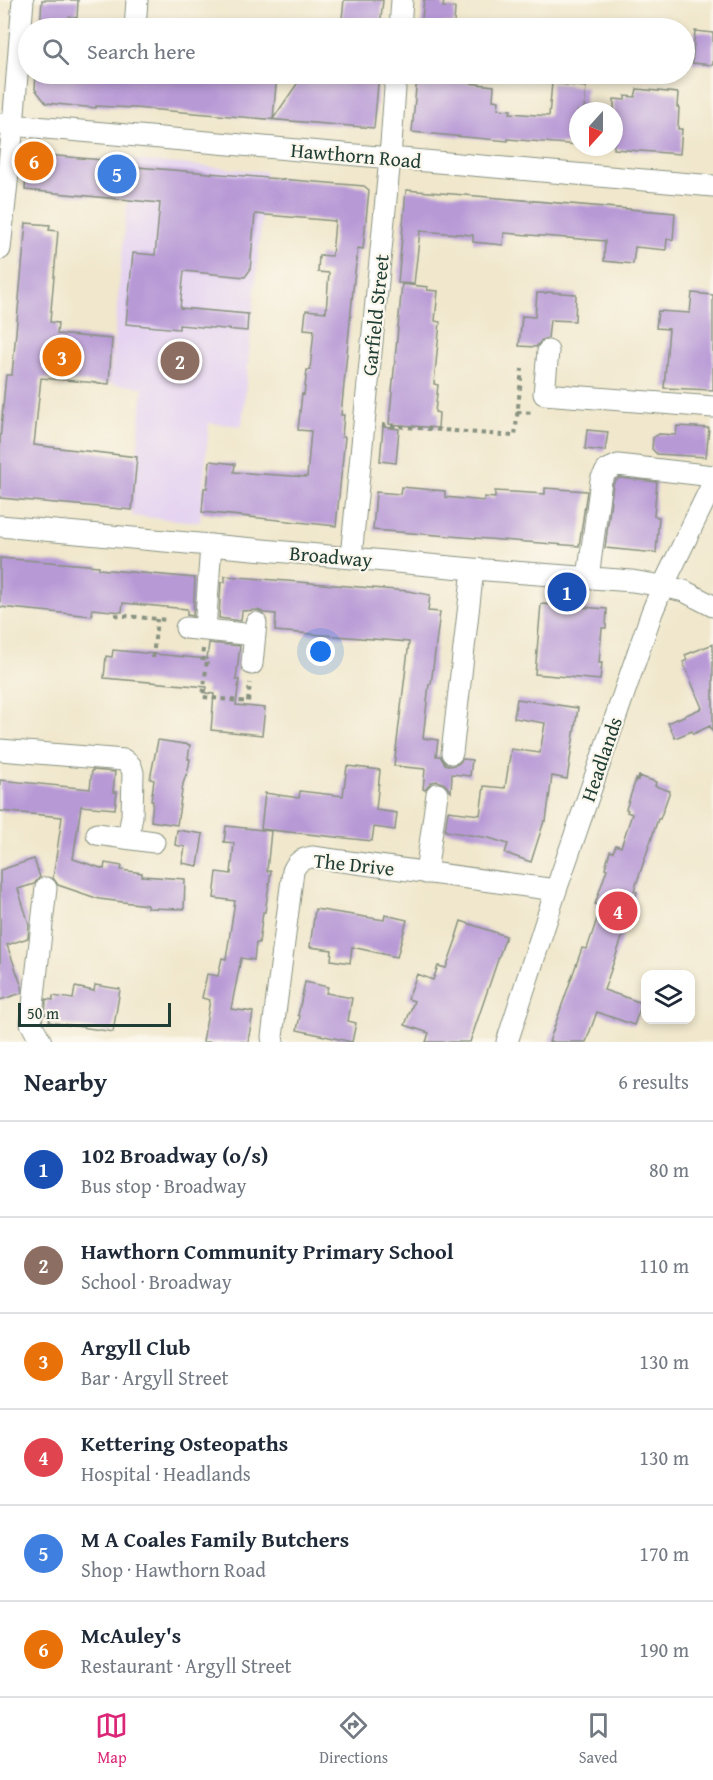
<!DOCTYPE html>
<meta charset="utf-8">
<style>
:root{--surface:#fff;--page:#f6f6f7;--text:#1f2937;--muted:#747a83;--line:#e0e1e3;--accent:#db2777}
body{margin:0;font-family:"Gentium Book Plus",serif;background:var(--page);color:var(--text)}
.controls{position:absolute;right:18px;bottom:18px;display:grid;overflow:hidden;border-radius:12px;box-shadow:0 3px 9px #0003}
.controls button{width:54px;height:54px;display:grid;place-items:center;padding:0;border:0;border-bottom:2px solid var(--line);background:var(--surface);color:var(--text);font:30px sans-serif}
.compass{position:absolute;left:569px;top:102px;width:54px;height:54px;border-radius:50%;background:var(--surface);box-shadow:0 3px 9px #0003;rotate:201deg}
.scale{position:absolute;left:18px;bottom:15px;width:153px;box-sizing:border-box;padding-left:6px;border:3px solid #1f3d34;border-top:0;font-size:16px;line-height:21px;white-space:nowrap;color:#1f3d34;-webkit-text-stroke:4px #fbf7ec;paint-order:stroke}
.you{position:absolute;left:321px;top:652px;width:21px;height:21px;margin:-15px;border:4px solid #fff;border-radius:50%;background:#1a73e8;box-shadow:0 0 0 9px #1a73e833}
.badge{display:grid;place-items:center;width:39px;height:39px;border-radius:50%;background:var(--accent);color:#fff;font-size:20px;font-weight:700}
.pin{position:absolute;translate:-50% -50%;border:3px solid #fff;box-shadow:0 2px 6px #0006}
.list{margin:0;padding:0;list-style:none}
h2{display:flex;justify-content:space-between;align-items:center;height:78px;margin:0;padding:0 24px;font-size:26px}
h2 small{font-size:20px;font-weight:400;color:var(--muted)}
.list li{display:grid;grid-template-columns:39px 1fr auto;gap:18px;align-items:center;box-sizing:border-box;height:96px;padding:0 24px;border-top:2px solid var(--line)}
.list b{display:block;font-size:22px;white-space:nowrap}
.list p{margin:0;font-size:20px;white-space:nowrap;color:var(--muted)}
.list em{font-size:20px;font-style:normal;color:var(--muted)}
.icon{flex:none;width:33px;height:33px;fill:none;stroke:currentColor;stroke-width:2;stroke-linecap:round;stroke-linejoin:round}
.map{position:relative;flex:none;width:713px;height:1042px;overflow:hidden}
.search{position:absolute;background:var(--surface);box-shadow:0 3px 9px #0003;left:18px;right:18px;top:18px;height:66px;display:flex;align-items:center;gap:15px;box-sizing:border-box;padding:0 21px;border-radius:33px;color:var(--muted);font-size:22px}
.sheet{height:654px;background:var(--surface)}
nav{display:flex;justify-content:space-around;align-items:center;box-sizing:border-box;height:84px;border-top:2px solid var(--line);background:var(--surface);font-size:16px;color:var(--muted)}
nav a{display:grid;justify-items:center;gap:3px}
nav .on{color:var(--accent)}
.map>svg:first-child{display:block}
.built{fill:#e5d3f1}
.building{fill:#b799d6}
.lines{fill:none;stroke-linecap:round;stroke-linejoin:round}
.minor-casing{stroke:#889280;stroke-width:23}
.path{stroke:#889280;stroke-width:4;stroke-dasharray:4.5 4.5;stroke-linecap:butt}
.minor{stroke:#fff;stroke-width:21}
.labels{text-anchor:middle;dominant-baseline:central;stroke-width:4.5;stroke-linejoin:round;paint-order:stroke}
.street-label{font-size:20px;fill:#1f3d34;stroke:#fbf7ec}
</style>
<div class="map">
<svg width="713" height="1042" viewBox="0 0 713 1042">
<rect width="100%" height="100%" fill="#fbf7ec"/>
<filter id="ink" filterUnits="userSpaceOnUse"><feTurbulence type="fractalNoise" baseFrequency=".0167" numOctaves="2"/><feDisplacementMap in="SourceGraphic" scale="12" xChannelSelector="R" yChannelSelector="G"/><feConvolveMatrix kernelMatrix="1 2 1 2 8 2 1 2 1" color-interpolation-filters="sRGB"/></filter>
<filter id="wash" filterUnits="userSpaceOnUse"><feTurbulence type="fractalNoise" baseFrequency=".008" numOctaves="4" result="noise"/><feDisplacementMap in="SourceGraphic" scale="24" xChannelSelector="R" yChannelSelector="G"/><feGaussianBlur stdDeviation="1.35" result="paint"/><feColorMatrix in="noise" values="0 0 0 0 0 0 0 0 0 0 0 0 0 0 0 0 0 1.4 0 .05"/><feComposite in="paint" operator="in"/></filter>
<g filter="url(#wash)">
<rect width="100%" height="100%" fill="#f0e7cc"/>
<!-- built -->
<path class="built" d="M131,160l135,12 -24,254 -33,-3 -9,99 -68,-6 11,-129 -33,-3z"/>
<g id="blocks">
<!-- building -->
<path class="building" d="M42,0h36l-1,18 -8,-1v11h-29z
M344,0h39l-3,28h-39z
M424,0h20l-1,7 12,1 -1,16 -11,-1v5h-22z
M695,31l18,2v32l-21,-2z
M36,74h39l23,3 2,-3 39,3 1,-3h137l-4,45 28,-41 9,1 1,-4 22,3 1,-4h45l-5,54 -239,-20 -39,-2v2l-50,-5 -11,-14z
M417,77l77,9 -1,14 6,1 -1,8 13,1 -1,3 39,3 3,-33 34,4 -2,24h-6v34l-70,-6v2l-96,-9z
M637,89l41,4 -1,14h2l-1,22h4l-2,25 -66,-5v-50l11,1v-4l10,1z
M35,154l90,8v4l239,20 5,4 -6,59 -5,-1 -4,32 -13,135h3l-2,22h3l-9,89 -134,-14 2,-24h3l3,-27 25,3 -1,8 73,5 4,-46 -13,-1 4,-36 2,1 3,-25h3l4,-40 -10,-1 2,-19 20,2 3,-39 -11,-1 1,-17 13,1 3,-35 -80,-7 -5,56 -5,7 -61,-6 -4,37 68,6 -1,17 -68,-6v4l-53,-5 7,-71 22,2 5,-52 -135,-13 2,-30z
M406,190l269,23 -2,27 -6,-1 -1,11 -31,-3 -2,17 -29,-3 1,-20 -101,-8 -1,12 -30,-3v-7l-53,-4 -6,53 -16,-1z
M26,223l24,2 -1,5 9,1 -8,91 8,1 -1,11 55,5 -3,45 -68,-6 -7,67 103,12 -5,53 -132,-12v-57l3,-35 3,-31h6z
M402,284l26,3 -1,3 11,1 -3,30 5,1 -6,62 4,1 -3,27 4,1 -1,15 -49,-4z
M547,292l29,2 -1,27 -25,-1 -2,18 -6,2 -6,7 -17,-1 3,-30 13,1 2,-24h9z
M692,293l21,2v95l-49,-2 5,-59 -13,-1 2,-17 32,2z
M677,426l32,2 -3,29 -49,-3 -5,-5 1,-11 6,-4 17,1z
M383,427l16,2 -3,34 -16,-2z
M587,430l21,2 -3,19 -20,-2z
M620,478l37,4 -3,34 5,1 -3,36 -51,-5 8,-64 3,-4z
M401,487l44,4v6l39,4v-4l11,1v-7l50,3v-6l42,3 -8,55 -206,-16 3,-38 24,2z
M0,558l99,8v3l96,9 -2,38 -6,-1v-6l-64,-6 -1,9 -30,-3v7l-92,-9z
M225,576l183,15 22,4 -2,16 12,1 -9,72h-2l-6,54 15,2 -2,16h4l5,8 6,2 7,-2 5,-5 9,1 -2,16 -18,-2 -1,18 -6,-8 -7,-3 -6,1 -7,8 -2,-1 2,-20 -31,-3 15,-124 -134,-11 1,-17 -12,-1 -6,-3 -16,1 -1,10 -22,-3 2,-36h4z
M541,604l66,5 -1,19h-4l-3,35h3l-2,17 -65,-6z
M209,643l31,3 -4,34h3l-3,25 29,3 -3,27 -51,-5 3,-36 -8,-1 1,-6 -103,-9 2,-22 6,1 1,-7 94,9z
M713,644v89l-3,-7 -17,8 -1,-3 -17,7 -7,-15 34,-15 -19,-46 4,-2 -2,-5z
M517,699l61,9 -11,71 -15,-3 -6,45h-2l-13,41 -26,-9 3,-9 -19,-6 -44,-7 3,-20 32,4 4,-29 21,2 6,-39 29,4 5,-30 -31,-5z
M158,740l32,5 -2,14h2l-3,17 -1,-1 -3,9 -6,41 -26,-4 2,-20h-2l3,-21 -4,-1z
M347,766l33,4 -4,40 21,3 -2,17 -21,-3 -2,14 -111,-12 4,-36 34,5 1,-7 43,5z
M92,770l23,2 -2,20h4l-2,17 -34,-3 -8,53 31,10 1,-6 17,3 -1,4 21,3v3l43,3 -1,30 -37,-1v-3l-48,-6 -41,-14 -5,-7 9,-61 -62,-6v-31l90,9z
M639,776l17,6 -1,4 15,5 -10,28h-2l-24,72 3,1 -6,20 -27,78 38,13 -8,22 -37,-13 -11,30h-37l33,-94 5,1 14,-42 -6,-3 12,-35 -2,-1 5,-17 3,1 3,-7 5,2 11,-33 -5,-2 1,-2 -2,-1 10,-30 2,1z
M226,826l45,5 -4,40h4l-6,41h-2l-4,31h-3l-2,17 -13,-2 -10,51 22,3 -5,30h-45l7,-42 -8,-2 5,-24 11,2 4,-18 4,1 9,-58 -21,-3 3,-26 14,2 3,-31 -10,-1z
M177,830l26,4 -5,32 -16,-3 3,-16 -10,-2z
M34,859l6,18 -6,7 -16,5 11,35 -1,14 -21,7 15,42v6l-22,7v-130z
M315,909l69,11 1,-5 22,5 -10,37 -45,-10 -2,16 -19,-3 1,-10 -22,-3z
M461,921l45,15 -36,106h-44l3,-9 -24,-8 9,-24 -6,-2 9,-25 16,6 5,-14 8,2 11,-31h-1z
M305,982l23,5 -2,6 26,5 -4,23 8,2 -4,19 -55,-12 3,-14 -2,-1z
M95,985l25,4 -7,43 -64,-10 1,-6 -5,-1 1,-16 7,1v-4l20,3 2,-12 19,4z"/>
</g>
</g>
<g filter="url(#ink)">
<use href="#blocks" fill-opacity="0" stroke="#889280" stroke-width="1.5"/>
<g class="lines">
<!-- minor casing -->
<g class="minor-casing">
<path id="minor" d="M135,28l2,-28
M400,28l2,-28
M0,124l713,62
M0,249l13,-123 10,-126
M548,351l-4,43 169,13
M0,526l473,43 159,12 31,5 21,5 29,15
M351,557l39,-399 6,-84
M588,578l13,-98 6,-10 11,-5 95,11
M186,628l69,7
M205,630l6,-85
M252,664l4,-41
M0,750l124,10 7,6 2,7 -1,43 -4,22
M452,753l21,-184
M97,834l57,8
M426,873l11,-79
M41,1042l-10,-19 15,-135
M273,1042l-1,-5 21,-166c4,-9 8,-12 19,-14l244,33
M507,1042l49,-152 96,-278 11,-26 50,-103"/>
</g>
<!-- path -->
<path class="path" d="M517,412l18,1
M382,425l133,11 7,-67
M115,615l53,5
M203,649l-1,10h5l-4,38 45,5 2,-19
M153,658l4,-39"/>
<!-- minor -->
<use href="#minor" class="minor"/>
</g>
</g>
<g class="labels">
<!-- street labels -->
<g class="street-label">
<text transform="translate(356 155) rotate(5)">Hawthorn Road</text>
<text transform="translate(375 315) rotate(-84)">Garfield Street</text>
<text transform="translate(331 556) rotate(5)">Broadway</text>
<text transform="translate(601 759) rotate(-71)">Headlands</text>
<text transform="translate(354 864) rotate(6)">The Drive</text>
</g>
</g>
</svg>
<div class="controls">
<button><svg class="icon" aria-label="layers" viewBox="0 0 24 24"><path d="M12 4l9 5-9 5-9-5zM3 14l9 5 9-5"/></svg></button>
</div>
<svg class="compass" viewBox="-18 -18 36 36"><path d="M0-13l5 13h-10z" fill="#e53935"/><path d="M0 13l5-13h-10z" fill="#747a83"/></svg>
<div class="scale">50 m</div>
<div class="you"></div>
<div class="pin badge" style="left:567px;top:592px;background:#1a4fb4">1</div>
<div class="pin badge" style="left:180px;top:361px;background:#8d6e63">2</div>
<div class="pin badge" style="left:62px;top:357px;background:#e8710a">3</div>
<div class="pin badge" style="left:618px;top:911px;background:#e0444e">4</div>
<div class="pin badge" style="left:117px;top:174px;background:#3f7fe0">5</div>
<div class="pin badge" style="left:34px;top:161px;background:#e8710a">6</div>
<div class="search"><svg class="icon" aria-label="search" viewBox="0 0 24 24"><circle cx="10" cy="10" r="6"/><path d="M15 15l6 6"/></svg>Search here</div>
</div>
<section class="sheet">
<h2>Nearby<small>6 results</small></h2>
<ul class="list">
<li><span class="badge" style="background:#1a4fb4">1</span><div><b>102 Broadway (o/s)</b><p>Bus stop · Broadway</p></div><em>80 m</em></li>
<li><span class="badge" style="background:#8d6e63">2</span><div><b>Hawthorn Community Primary School</b><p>School · Broadway</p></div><em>110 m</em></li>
<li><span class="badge" style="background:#e8710a">3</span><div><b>Argyll Club</b><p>Bar · Argyll Street</p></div><em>130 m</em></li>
<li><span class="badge" style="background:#e0444e">4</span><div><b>Kettering Osteopaths</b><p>Hospital · Headlands</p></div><em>130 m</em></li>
<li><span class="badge" style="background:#3f7fe0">5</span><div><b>M A Coales Family Butchers</b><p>Shop · Hawthorn Road</p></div><em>170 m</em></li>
<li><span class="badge" style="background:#e8710a">6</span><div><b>McAuley's</b><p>Restaurant · Argyll Street</p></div><em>190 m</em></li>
</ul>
</section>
<nav>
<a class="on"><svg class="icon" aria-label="map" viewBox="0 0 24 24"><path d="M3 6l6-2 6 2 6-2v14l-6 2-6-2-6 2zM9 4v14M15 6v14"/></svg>Map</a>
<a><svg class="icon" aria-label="directions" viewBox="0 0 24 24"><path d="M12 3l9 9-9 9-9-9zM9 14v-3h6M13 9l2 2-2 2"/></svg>Directions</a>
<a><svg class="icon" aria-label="saved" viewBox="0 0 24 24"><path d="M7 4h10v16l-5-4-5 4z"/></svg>Saved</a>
</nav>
